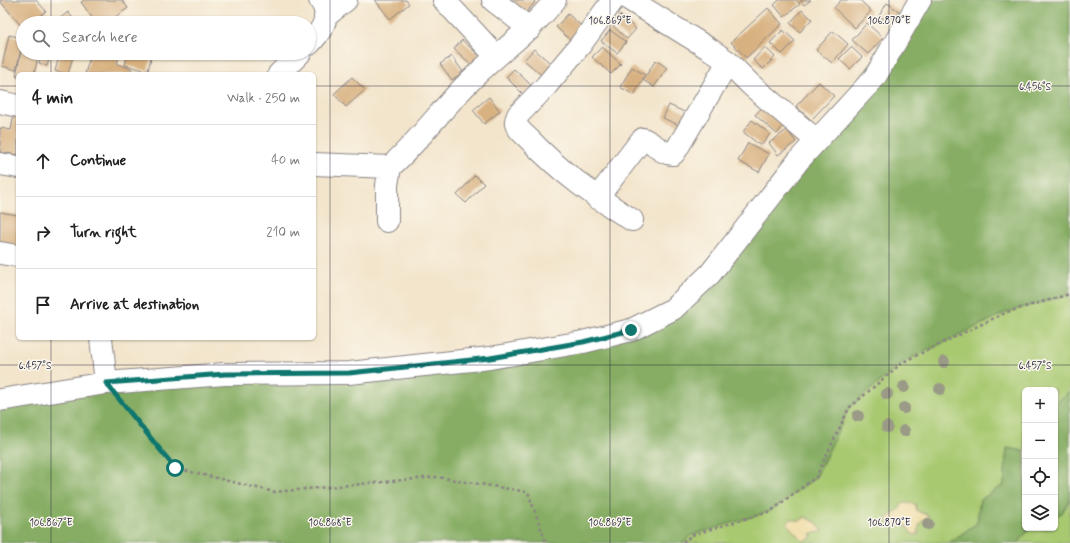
<!DOCTYPE html>
<meta charset="utf-8">
<style>
:root{--surface:#fff;--page:#f6f6f6;--text:#222;--muted:#767676;--line:#e0e0e0}
body{margin:0;font-family:Mynerve,sans-serif;background:var(--page);color:var(--text)}
.controls{position:absolute;right:12px;bottom:12px;display:grid;overflow:hidden;border-radius:6px;box-shadow:0 1px 3px #0004}
.controls button{width:36px;height:36px;display:grid;place-items:center;padding:0;border:0;border-bottom:1px solid var(--line);background:var(--surface);color:var(--text);font:20px sans-serif}
.stop{position:absolute;width:12px;height:12px;margin:-9px;border:3px solid #0f766e;border-radius:50%;background:#fff}
.stop.end{background:#0f766e;border-color:#fff;box-shadow:0 1px 4px #0008}
.list{margin:0;padding:0;list-style:none}
h2{display:flex;justify-content:space-between;align-items:center;height:52px;margin:0;padding:0 16px;font-size:17px}
h2 small{font-size:13px;font-weight:400;color:var(--muted)}
.list li{display:grid;grid-template-columns:26px 1fr auto;gap:12px;align-items:center;box-sizing:border-box;height:72px;padding:0 16px;border-top:1px solid var(--line)}
.list b{display:block;font-size:15px;white-space:nowrap}
.list em{font-size:13px;font-style:normal;color:var(--muted)}
.icon{flex:none;width:22px;height:22px;fill:none;stroke:currentColor;stroke-width:2;stroke-linecap:round;stroke-linejoin:round}
.map{position:relative;flex:none;width:1070px;height:543px;overflow:hidden}
.search{position:absolute;background:var(--surface);box-shadow:0 1px 3px #0004;left:16px;top:16px;width:300px;height:44px;display:flex;align-items:center;gap:10px;box-sizing:border-box;padding:0 14px;border-radius:22px;color:var(--muted);font-size:15px}
.panel{position:absolute;background:var(--surface);box-shadow:0 1px 3px #0004;left:16px;top:72px;width:300px;height:268px;border-radius:6px}
.map>svg:first-child{display:block}
.green{fill:#a9c971;stroke:#667656;fill-rule:evenodd}
.forest{fill:#86ad63;stroke:#54684f}
.sand{fill:#eeda9e;stroke:#887e6c}
.building{fill:#d8b180}
.lines{fill:none;stroke-linecap:round;stroke-linejoin:round}
.minor-casing{stroke:#8a8484;stroke-width:24}
.path{stroke:#8a8484;stroke-width:2.5;stroke-dasharray:3 3;stroke-linecap:butt}
.minor{stroke:#fff;stroke-width:22}
.tree{fill:#9a9a87}
.route{stroke:#0f766e;stroke-width:5}
.ticks{fill:none;stroke:#22223b;stroke-width:1;stroke-opacity:0.45}
.ticks-label{font-size:10px;text-anchor:middle;fill:#22223b;stroke:#fbf7ec;stroke-width:3;stroke-linejoin:round;paint-order:stroke}
</style>
<div class="map">
<svg width="1070" height="543" viewBox="0 0 1070 543">
<rect width="100%" height="100%" fill="#fbf7ec"/>
<filter id="ink" filterUnits="userSpaceOnUse"><feTurbulence type="fractalNoise" baseFrequency=".025" numOctaves="2"/><feDisplacementMap in="SourceGraphic" scale="8" xChannelSelector="R" yChannelSelector="G"/><feConvolveMatrix kernelMatrix="1 2 1 2 8 2 1 2 1" color-interpolation-filters="sRGB"/></filter>
<filter id="wash" filterUnits="userSpaceOnUse"><feTurbulence type="fractalNoise" baseFrequency=".012" numOctaves="4" result="noise"/><feDisplacementMap in="SourceGraphic" scale="16" xChannelSelector="R" yChannelSelector="G"/><feGaussianBlur stdDeviation="0.9" result="paint"/><feColorMatrix in="noise" values="0 0 0 0 0 0 0 0 0 0 0 0 0 0 0 0 0 1.4 0 .05"/><feComposite in="paint" operator="in"/></filter>
<g filter="url(#wash)">
<rect width="100%" height="100%" fill="#f3e5cc"/>
<!-- green -->
<path class="green" d="M1070,294v97l-15,12v-13h-30v61l-18,-3 -3,37 -24,15 -3,23 -28,20h-266l9,-8 124,-58 33,-69 54,-46 104,-50zM899,510c10,1 21,0 30,6l-9,6 -2,6 -6,6 -6,-9 -20,-7zM805,517l12,6 -5,10 -9,8 -6,-7 -6,-15 9,2z
M1070,499v44h-52l12,-15h25v-12l7,-3z"/>
<!-- forest -->
<path class="forest" d="M920,0h150v294l-63,18 -104,50 -54,46 -33,69 -45,34 -79,24 -9,8h-683v-143l349,-27 282,-43 79,-56z
M1070,391v108l-8,14 -7,3v-113z
M1007,448l18,3v77h5l-12,15h-69l28,-20 3,-23 24,-15z"/>
<!-- sand -->
<path class="sand" d="M902,503l13,1 2,7 12,5c-9,6 -11,8 -11,19l-6,-1 -6,-9 -17,-1 -3,-6 13,-8z
M805,517l12,6 6,9 -11,1 -1,5 -8,3 -16,-17 4,-5 9,2z"/>
<g id="blocks">
<!-- building -->
<path class="building" d="M2,0h34l10,11 -15,12h-8v5l-23,-27z
M84,0h38l6,8 -21,15h-11l-15,-21z
M375,0h31l3,4 -19,15z
M512,0h21l2,2 -9,11z
M779,0h17l4,4 -16,13 -10,-12z
M800,0h11l-7,5z
M841,0h19l11,11 -16,17 -21,-20z
M887,3l13,9 -8,12 -13,-8z
M768,8l14,16 -36,34 -15,-16z
M802,10l10,9 -12,13 -10,-9z
M68,12l9,11h-23z
M568,14l20,18 -12,13 -20,-18z
M620,15l16,14 -9,10 -16,-15z
M867,23l16,15 -15,16 -16,-14z
M610,30l16,12 -9,11 -16,-12z
M783,30l12,11 -13,13 -12,-11z
M833,31l15,13 -16,19 -16,-13z
M9,35l14,3v15h16l-5,21h-16v3l-2,-1 6,-30 -6,24 -14,-4z
M462,40l19,17 -8,9 -19,-17z
M602,47l19,17 -10,10 -19,-17z
M765,47l10,10 -12,12 -10,-9z
M851,47l11,10 -12,12 -11,-10z
M534,49l21,18 -10,11 -21,-18z
M42,53h9l-4,13 -8,-3z
M60,53h14l-6,21 -13,-3z
M91,53h29l-3,11 15,5 -1,5h-46z
M128,53h24l-4,18 -23,-6z
M452,56l11,16 -11,8 -12,-16z
M656,60l11,8 -13,19 -11,-7z
M632,67l13,8 -11,20 -14,-8z
M514,69l18,17 -8,9 -18,-18z
M352,77l13,13 -19,17 -12,-13z
M819,82l15,14 -23,24 -15,-14z
M489,97l11,14 -16,13 -11,-14z
M766,103l21,18 -10,13 -22,-19z
M669,105l24,11 -6,13 -24,-11z
M15,108l3,1v46l-18,-3v-24l11,2z
M752,120l18,14 -9,12 -18,-14z
M787,130l9,12 -18,13 -9,-12z
M748,143l21,11 -10,18 -21,-11z
M475,175l9,9 -18,19 -9,-8z
M0,212l18,3v35l-18,-3z"/>
</g>
</g>
<g filter="url(#ink)">
<use href="#blocks" fill-opacity="0" stroke="#8a8484" stroke-width="1"/>
<g class="lines">
<!-- minor casing -->
<g class="minor-casing">
<path id="minor" d="M444,0l52,56
M493,0l37,29
M613,0l-32,44 -35,42 -28,29c-1,3 -3,6 -2,9 2,6 10,12 14,16 30,32 66,57 102,80
M630,0l81,50 17,12 23,23 65,55
M325,17l21,-17
M309,44c12,-12 24,-28 11,-44
M279,74l21,-21
M0,102l18,4
M0,164l18,3
M314,164l76,3c29,-26 53,-60 81,-87 28,-28 60,-49 84,-80
M597,198l43,-56 3,-3c11,4 19,15 30,15l2,-2 53,-90
M387,221v-36l3,-18
M0,253l18,3
M101,338l5,45
M0,400l106,-17 119,-9 124,-1 141,-15 93,-16 48,-12 42,-21 37,-35 89,-114 76,-83 45,-77"/>
</g>
<!-- path -->
<path class="path" d="M121,402l54,66 99,24 163,-15 91,15 18,51
M683,543l9,-8 79,-24 45,-34 33,-69 54,-46 104,-50 63,-18"/>
<!-- minor -->
<use href="#minor" class="minor"/>
</g>
<!-- trees -->
<g class="tree">
<circle cx="944" cy="362" r="6"/>
<circle cx="904" cy="387" r="6"/>
<circle cx="940" cy="389" r="6"/>
<circle cx="887" cy="394" r="6"/>
<circle cx="904" cy="408" r="6"/>
<circle cx="858" cy="416" r="6"/>
<circle cx="887" cy="427" r="6"/>
<circle cx="904" cy="431" r="6"/>
<circle cx="928" cy="524" r="6"/>
</g>
</g>
<g class="lines" filter="url(#ink)">
<!-- route -->
<path class="route" d="M175,468l-69,-85 119,-9 124,-1 141,-15 93,-16 48,-12"/>
</g>
<!-- ticks -->
<path class="ticks" d="M51,0v23M330,0v543M610,0v543M889,0v543M51,53v21M0,86h18M314,86h756M51,338v205M0,365h1070"/>
<g class="ticks-label">
<text x="610" y="24">106.869°E</text>
<text x="889" y="24">106.870°E</text>
<text x="1035" y="90">6.456°S</text>
<text x="35" y="369">6.457°S</text>
<text x="1035" y="369">6.457°S</text>
<text x="51" y="526">106.867°E</text>
<text x="330" y="526">106.868°E</text>
<text x="610" y="526">106.869°E</text>
<text x="889" y="526">106.870°E</text>
</g>
</svg>
<div class="controls">
<button>+</button>
<button>−</button>
<button><svg class="icon" aria-label="locate" viewBox="0 0 24 24"><circle cx="12" cy="12" r="6"/><path d="M12 2v4M12 18v4M2 12h4M18 12h4"/></svg></button>
<button><svg class="icon" aria-label="layers" viewBox="0 0 24 24"><path d="M12 4l9 5-9 5-9-5zM3 14l9 5 9-5"/></svg></button>
</div>
<div class="stop" style="left:175px;top:468px"></div>
<div class="stop end" style="left:631px;top:330px"></div>
<div class="search"><svg class="icon" aria-label="search" viewBox="0 0 24 24"><circle cx="10" cy="10" r="6"/><path d="M15 15l6 6"/></svg>Search here</div>
<section class="panel">
<h2>4 min<small>Walk · 250 m</small></h2>
<ul class="list">
<li><svg class="icon" aria-label="ahead" viewBox="0 0 24 24"><path d="M12 20V5M6 11l6-6 6 6"/></svg><div><b>Continue</b></div><em>40 m</em></li>
<li><svg class="icon" aria-label="right" viewBox="0 0 24 24"><path d="M7 20v-9h11M14 6l5 5-5 5"/></svg><div><b>Turn right</b></div><em>210 m</em></li>
<li><svg class="icon" aria-label="arrive" viewBox="0 0 24 24"><path d="M6 21V4h12l-3 4 3 4H6"/></svg><div><b>Arrive at destination</b></div></li>
</ul>
</section>
</div>
